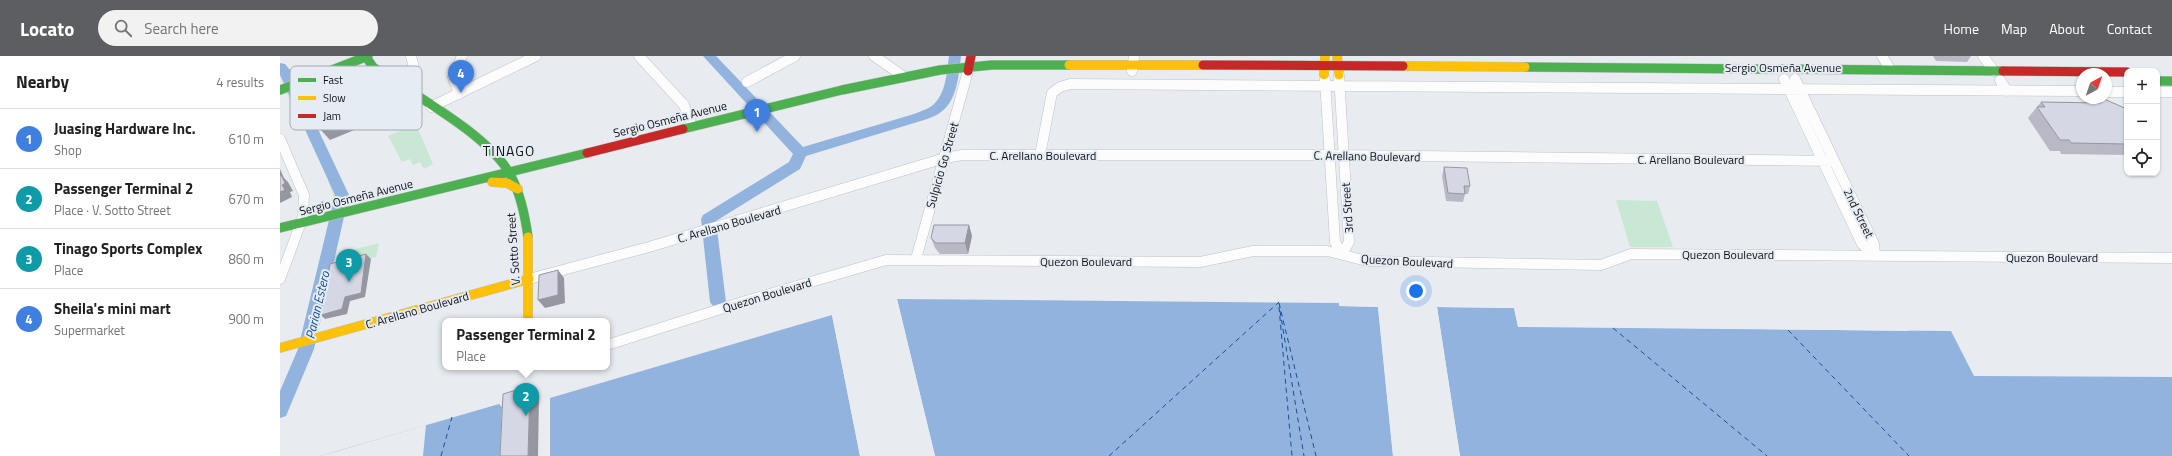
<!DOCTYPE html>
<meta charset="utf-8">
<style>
:root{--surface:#fff;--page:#f2f2f2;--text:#202124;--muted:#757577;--line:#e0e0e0;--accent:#5c5e62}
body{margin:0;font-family:"Titillium Web",sans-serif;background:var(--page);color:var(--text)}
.controls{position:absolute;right:12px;top:12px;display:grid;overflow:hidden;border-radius:8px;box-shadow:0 1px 3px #0004}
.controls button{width:36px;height:36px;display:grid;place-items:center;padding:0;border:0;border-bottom:1px solid var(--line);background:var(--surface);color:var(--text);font:20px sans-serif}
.compass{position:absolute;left:1796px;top:12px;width:36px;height:36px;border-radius:50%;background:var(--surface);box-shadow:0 1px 3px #0004;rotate:40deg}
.you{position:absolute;left:1136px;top:235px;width:14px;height:14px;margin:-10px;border:3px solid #fff;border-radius:50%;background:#1a73e8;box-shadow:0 0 0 6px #1a73e833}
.badge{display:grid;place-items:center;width:26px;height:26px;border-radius:50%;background:var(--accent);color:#fff;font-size:13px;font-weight:700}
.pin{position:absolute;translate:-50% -33px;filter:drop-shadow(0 1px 2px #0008)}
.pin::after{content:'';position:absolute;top:21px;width:14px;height:12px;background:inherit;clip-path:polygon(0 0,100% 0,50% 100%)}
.popup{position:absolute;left:162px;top:262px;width:168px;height:52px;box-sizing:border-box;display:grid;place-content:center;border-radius:8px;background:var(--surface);filter:drop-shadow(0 1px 3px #0005);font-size:13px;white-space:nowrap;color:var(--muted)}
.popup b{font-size:15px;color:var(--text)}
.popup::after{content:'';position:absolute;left:50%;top:100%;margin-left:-8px;border:8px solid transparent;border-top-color:var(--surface)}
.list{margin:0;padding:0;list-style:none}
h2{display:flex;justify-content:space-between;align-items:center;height:52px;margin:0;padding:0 16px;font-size:17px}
h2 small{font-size:13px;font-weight:400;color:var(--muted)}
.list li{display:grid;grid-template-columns:26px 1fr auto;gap:12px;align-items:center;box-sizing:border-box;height:60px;padding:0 16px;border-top:1px solid var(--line)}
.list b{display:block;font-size:15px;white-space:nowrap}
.list p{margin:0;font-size:13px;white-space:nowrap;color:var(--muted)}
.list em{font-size:13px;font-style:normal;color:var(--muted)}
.icon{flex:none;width:22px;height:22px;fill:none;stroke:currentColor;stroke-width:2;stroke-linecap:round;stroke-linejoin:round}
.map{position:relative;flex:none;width:1892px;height:400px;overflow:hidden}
header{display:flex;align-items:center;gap:24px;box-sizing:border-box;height:56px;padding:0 20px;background:var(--accent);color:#fff}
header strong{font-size:19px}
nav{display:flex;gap:22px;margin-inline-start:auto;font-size:14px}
.search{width:280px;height:36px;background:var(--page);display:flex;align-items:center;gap:10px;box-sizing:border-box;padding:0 14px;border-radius:22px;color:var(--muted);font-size:15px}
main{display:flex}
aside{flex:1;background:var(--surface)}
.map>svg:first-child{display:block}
.green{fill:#c8e8d3}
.water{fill:#92b3de}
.pier{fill:#e8ecf0}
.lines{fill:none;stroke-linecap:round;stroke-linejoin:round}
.river{fill:#92b3de;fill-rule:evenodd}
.ferry{stroke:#145199;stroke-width:1;stroke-dasharray:5 4;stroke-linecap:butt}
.street-casing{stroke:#bec1c3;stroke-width:11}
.fast-casing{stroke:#bec1c3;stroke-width:10}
.slow-casing{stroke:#bec1c3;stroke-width:10}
.jam-casing{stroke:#bec1c3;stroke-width:10}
.street{stroke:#fcfcfd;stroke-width:10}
.fast{stroke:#4caf50;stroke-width:9}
.slow{stroke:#ffc107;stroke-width:9}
.jam{stroke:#c62828;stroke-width:9}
.wall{fill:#b8b9c4}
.shaded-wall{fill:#9696a0}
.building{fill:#d6d7e4;stroke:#9696a0}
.labels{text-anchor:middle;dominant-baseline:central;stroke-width:4;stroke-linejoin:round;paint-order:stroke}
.street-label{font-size:12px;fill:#101215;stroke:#e5ecf3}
.water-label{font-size:13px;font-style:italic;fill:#145199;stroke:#e5ecf3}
.quarter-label{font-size:14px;letter-spacing:1px;fill:#101215;stroke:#e5ecf3}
.key{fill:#e5ecf3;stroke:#a5abb0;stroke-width:1}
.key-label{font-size:11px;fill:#101215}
</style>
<header>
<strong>Locato</strong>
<div class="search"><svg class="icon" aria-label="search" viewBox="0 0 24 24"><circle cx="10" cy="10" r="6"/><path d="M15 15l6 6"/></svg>Search here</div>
<nav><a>Home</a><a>Map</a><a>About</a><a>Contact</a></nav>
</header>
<main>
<aside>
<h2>Nearby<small>4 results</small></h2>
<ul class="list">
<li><span class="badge" style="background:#3f7fe0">1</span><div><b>Juasing Hardware Inc.</b><p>Shop</p></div><em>610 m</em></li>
<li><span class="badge" style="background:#0f9aa8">2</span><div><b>Passenger Terminal 2</b><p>Place · V. Sotto Street</p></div><em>670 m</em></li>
<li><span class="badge" style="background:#0f9aa8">3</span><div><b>Tinago Sports Complex</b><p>Place</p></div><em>860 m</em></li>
<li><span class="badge" style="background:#3f7fe0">4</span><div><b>Sheila's mini mart</b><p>Supermarket</p></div><em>900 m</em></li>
</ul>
</aside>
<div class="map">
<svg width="1892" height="400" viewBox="0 0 1892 400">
<rect width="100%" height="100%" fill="#e8ecf0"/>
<!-- green -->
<path class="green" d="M67,15h8l3,3 -30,13 -4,-8z
M94,25l17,11 -10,3 -1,10 -5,1 5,16 9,-3 7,-10h15l3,-2 10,7 -39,17 -28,-40z
M15,33l1,1 53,116 -11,2 -10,-27 3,-1 -45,-88z
M136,68l17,40 -9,5 -4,-7 -7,3 -3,-6 -8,3 -14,-26z
M1336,144l41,1 16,46h-43z
M99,187l-3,14 -40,10 3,-14z"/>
<!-- water -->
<path class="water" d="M617,243l442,4v3l39,1 15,149h-458z
M1157,251l77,1 4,19 433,4 23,45 198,1v79h-712z
M552,259l28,141h-310v-58z
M219,348l3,3 -2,49h-180z"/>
<!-- pier -->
<path class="pier" d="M617,243l38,157h-2l-38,-156z
M1059,245l2,3 39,2 15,150h-2l-15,-149 -39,-1z
M1156,249l78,1 5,19 389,4v2l-390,-5 -4,-18 -77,-1 23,149h-2l-23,-149z
M552,259h2l28,141h-2z
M146,369l-3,31h-103l18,-5z"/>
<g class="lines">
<!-- river -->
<path class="river" d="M423,0h13l87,91 111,-33c7,-3 15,-5 20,-10 12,-11 13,-33 15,-48h12c-2,18 -4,45 -20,56 -5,4 -11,6 -17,8l-118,36 -6,13 -84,52 10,81 -3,4 -5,2 -5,-2 -3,-4 -9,-83 2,-4 86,-53 4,-8z
M0,7l5,1 5,6 59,125 -35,154 -28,67 -6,2v-27l18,-42 37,-154 -55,-120z"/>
<!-- ferry -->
<path class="ferry" d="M999,247l37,153
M999,251l13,149
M1000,255l24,145
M1333,272l154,128
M1508,274l121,126
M161,400l11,-39
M829,400l170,-154"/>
<!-- street casing -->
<g class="street-casing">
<path id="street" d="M131,0l5,19 -4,17
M359,0l45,49 8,21
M594,0l29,20
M1602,0l8,13
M1703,0l11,15
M852,15l2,-15
M1504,23l78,165 13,11
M1515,23l79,165 1,11
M1045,24l10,162 7,12 7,-12 -10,-167
M1720,24l7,11
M467,26l48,-26
M1826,36h21
M1877,36h15
M179,38l-6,-17 9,-21
M151,51l105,-51
M0,83l24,56 -1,22 -23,62
M760,99l12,-62 8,-6 10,-3 1012,7
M636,203l52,-188
M249,223l120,-32 296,-89 17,-3h369l503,6
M327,289l142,-45 137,-40 314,2 53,-11h74l40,10 234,4 30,-11 541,4"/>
</g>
<!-- fast casing -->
<g class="fast-casing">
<path id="fast" d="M86,1l7,10c39,27 117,68 138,109 10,19 14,39 17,61
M1245,11l478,4
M1877,25h15
M0,34l88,-34
M403,73l159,-39 98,-20 52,-5h77
M0,172l307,-75"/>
</g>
<!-- slow casing -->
<g class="slow-casing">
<path id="slow" d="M1057,0l2,19
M789,9h134
M1123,10l122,1
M1044,19l1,-19
M212,126l15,1 11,6
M248,181v84
M0,292l249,-69
M247,311v3"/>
</g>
<!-- jam casing -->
<g class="jam-casing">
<path id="jam" d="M923,9l200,1
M688,15l3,-15
M1723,15l124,1
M307,97l96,-24"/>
</g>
<!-- street -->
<use href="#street" class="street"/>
<!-- fast -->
<use href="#fast" class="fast"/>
<!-- slow -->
<use href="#slow" class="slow"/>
<!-- jam -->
<use href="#jam" class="jam"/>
</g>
<!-- wall -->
<path class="wall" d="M1653,0h38l-4,6 -31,-1z
M1824,43l23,17v39l-66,-1 -1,-3h-10l-22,-33 13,-16 59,1z
M1164,111l26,19 -2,8h-3l-2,8 -17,-1 -4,-25z
M689,169l3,11 -4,18h-28l-5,-6 -4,-10z"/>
<!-- shaded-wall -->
<path class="shaded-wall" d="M65,30l9,11 15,27 -39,16 -10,-11z
M0,113l4,9 4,4 5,9 -3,1 2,5 -12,6v-11l2,-7 -2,-8z
M689,169l3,11 -4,18 -3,-11z
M86,198l5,5 -6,38 -15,4 -3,13 -22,5 -4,-4 24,-18z
M278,214l6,8 1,25 -20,5 -7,-8z
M250,330l9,10 -1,60h-10z"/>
<!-- building -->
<path class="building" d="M65,30l14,27 -39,16 -14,-27 15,-6 2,2z
M1824,43l23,10 -1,6 1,1v28l-56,-1 -2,-3h-9l-23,-33h8l-4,-5 60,1z
M1164,111l23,1 3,18h-6l1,8 -17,-1z
M0,119h1l4,8 -3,2 3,5 -5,2z
M654,169h35l-4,18h-29l-5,-5z
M86,198l-5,39 -16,4 -3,12 -21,6 9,-51z
M278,214v25l-20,5 1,-25z
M250,330l-2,70h-28l3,-62z"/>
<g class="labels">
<!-- street labels -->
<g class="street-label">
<text x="1503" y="11">Sergio Osmeña Avenue</text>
<text transform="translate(390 63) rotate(-14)">Sergio Osmeña Avenue</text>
<text x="763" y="99">C. Arellano Boulevard</text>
<text transform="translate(1087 100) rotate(1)">C. Arellano Boulevard</text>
<text x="1411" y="103">C. Arellano Boulevard</text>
<text transform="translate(662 109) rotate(-74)">Sulpicio Go Street</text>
<text transform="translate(76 141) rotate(-14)">Sergio Osmeña Avenue</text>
<text transform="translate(1067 152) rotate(-94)">3rd Street</text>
<text transform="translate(1579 157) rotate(64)">2nd Street</text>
<text transform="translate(449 168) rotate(-16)">C. Arellano Boulevard</text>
<text transform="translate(233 193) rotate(-94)">V. Sotto Street</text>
<text x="1448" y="198">Quezon Boulevard</text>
<text x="1772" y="201">Quezon Boulevard</text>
<text x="806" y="205">Quezon Boulevard</text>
<text transform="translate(1127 205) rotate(3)">Quezon Boulevard</text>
<text transform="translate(487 239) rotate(-17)">Quezon Boulevard</text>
<text transform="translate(137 254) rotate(-16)">C. Arellano Boulevard</text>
</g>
<!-- water labels -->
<g class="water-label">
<text transform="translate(37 249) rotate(-77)">Parian Estero</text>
</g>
<!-- quarter labels -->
<g class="quarter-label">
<text x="229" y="94">TINAGO</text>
</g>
</g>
<!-- legend -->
<rect x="10" y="10" width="132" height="64" rx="6" class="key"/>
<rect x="18" y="22" width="18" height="4" fill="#4caf50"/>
<rect x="18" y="40" width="18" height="4" fill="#ffc107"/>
<rect x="18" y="58" width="18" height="4" fill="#c62828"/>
<g class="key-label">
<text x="43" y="28">Fast</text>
<text x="43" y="46">Slow</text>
<text x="43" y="64">Jam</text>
</g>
</svg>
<div class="controls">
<button>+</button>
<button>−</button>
<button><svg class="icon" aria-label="locate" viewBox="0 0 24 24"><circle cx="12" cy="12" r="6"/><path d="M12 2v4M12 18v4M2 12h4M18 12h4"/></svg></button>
</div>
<svg class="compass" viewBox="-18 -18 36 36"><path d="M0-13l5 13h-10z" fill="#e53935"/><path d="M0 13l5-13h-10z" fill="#757577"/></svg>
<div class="you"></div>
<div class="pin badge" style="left:477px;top:76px;background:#3f7fe0">1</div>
<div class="pin badge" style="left:246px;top:360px;background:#0f9aa8">2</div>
<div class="popup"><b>Passenger Terminal 2</b>Place</div>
<div class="pin badge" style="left:69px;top:226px;background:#0f9aa8">3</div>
<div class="pin badge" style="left:181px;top:37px;background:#3f7fe0">4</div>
</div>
</main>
